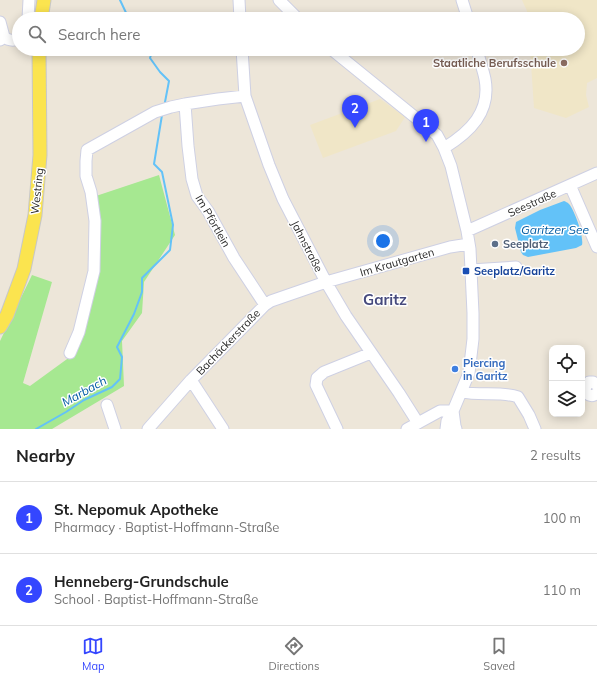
<!DOCTYPE html>
<meta charset="utf-8">
<style>
:root{--surface:#fff;--page:#f2f2f2;--text:#222;--muted:#767676;--line:#e0e0e0;--accent:#3446ff}
body{margin:0;font-family:Mulish,sans-serif;background:var(--page);color:var(--text)}
.controls{position:absolute;right:12px;bottom:12px;display:grid;overflow:hidden;border-radius:8px;box-shadow:0 2px 10px #0003}
.controls button{width:36px;height:36px;display:grid;place-items:center;padding:0;border:0;border-bottom:1px solid var(--line);background:var(--surface);color:var(--text);font:20px sans-serif}
.you{position:absolute;left:383px;top:241px;width:14px;height:14px;margin:-10px;border:3px solid #fff;border-radius:50%;background:#1a73e8;box-shadow:0 0 0 6px #1a73e833}
.badge{display:grid;place-items:center;width:26px;height:26px;border-radius:50%;background:var(--accent);color:#fff;font-size:13px;font-weight:700}
.pin{position:absolute;translate:-50% -33px;filter:drop-shadow(0 1px 2px #0008)}
.pin::after{content:'';position:absolute;top:21px;width:14px;height:12px;background:inherit;clip-path:polygon(0 0,100% 0,50% 100%)}
.list{margin:0;padding:0;list-style:none}
h2{display:flex;justify-content:space-between;align-items:center;height:52px;margin:0;padding:0 16px;font-size:17px}
h2 small{font-size:13px;font-weight:400;color:var(--muted)}
.list li{display:grid;grid-template-columns:26px 1fr auto;gap:12px;align-items:center;box-sizing:border-box;height:72px;padding:0 16px;border-top:1px solid var(--line)}
.list b{display:block;font-size:15px;white-space:nowrap}
.list p{margin:0;font-size:13px;white-space:nowrap;color:var(--muted)}
.list em{font-size:13px;font-style:normal;color:var(--muted)}
.icon{flex:none;width:22px;height:22px;fill:none;stroke:currentColor;stroke-width:2;stroke-linecap:round;stroke-linejoin:round}
.map{position:relative;flex:none;width:597px;height:429px;overflow:hidden}
.search{position:absolute;background:var(--surface);box-shadow:0 2px 10px #0003;left:12px;right:12px;top:12px;height:44px;display:flex;align-items:center;gap:10px;box-sizing:border-box;padding:0 14px;border-radius:22px;color:var(--muted);font-size:15px}
.sheet{height:196px;background:var(--surface)}
nav{display:flex;justify-content:space-around;align-items:center;box-sizing:border-box;height:56px;border-top:1px solid var(--line);background:var(--surface);font-size:11px;color:var(--muted)}
nav a{display:grid;justify-items:center;gap:2px}
nav .on{color:var(--accent)}
.map>svg:first-child{display:block}
.education{fill:#f0e6c7}
.green{fill:#a6e891}
.water{fill:#63c2f8}
.lines{fill:none;stroke-linecap:round;stroke-linejoin:round}
.stream{stroke:#63c2f8;stroke-width:2}
.minor-casing{stroke:#ced0e3;stroke-width:13}
.major-casing{stroke:#c7c7c7;stroke-width:15}
.minor{stroke:#fff;stroke-width:11}
.major{stroke:#fbe44f;stroke-width:13}
.education-dot{fill:#8d6e63;stroke:#fff;stroke-width:1.5}
.service-dot{fill:#5c6f8a;stroke:#fff;stroke-width:1.5}
.transit-dot{fill:#1a4fb4;stroke:#fff;stroke-width:1.5}
.shop-dot{fill:#3f7fe0;stroke:#fff;stroke-width:1.5}
.labels{text-anchor:middle;dominant-baseline:central;stroke-width:3;stroke-linejoin:round;paint-order:stroke}
.education-label{font-size:11px;font-weight:bold;fill:#785e54;stroke:#fff;text-anchor:end}
.street-label{font-size:11px;fill:#292929;stroke:#fff}
.service-label{font-size:11px;font-weight:bold;fill:#4e5e75;stroke:#fff;text-anchor:start}
.transit-label{font-size:11px;font-weight:bold;fill:#164399;stroke:#fff;text-anchor:start}
.shop-label{font-size:11px;font-weight:bold;fill:#366cbe;stroke:#fff;text-anchor:start}
.water-label{font-size:12px;font-style:italic;fill:#035ca3;stroke:#fff}
.district-label{font-size:15px;font-weight:bold;fill:#464a7d;stroke:#fff}
</style>
<div class="map">
<svg width="597" height="429" viewBox="0 0 597 429">
<rect width="100%" height="100%" fill="#ede6d9"/>
<!-- education -->
<path class="education" d="M522,0h75v78l-10,5 -1,12 3,12 -23,11 -32,-10 -4,-59h48v-30h-51v-8z
M380,99l25,18 -9,14 -73,27 -13,-33z"/>
<!-- green -->
<path class="green" d="M159,175l16,60 -31,47 -2,31 -20,28 2,45 -72,43h-52v-88l32,-66 20,7 -29,101 7,3 44,-32 24,-83 -2,-75z"/>
<!-- water -->
<path class="water" d="M564,201c2,1 3,1 5,3 6,7 15,33 13,41l-6,3 -48,9 -5,-2 -2,-3 -6,-24 1,-6 24,-12z"/>
<g class="lines">
<!-- stream -->
<path class="stream" d="M120,0l9,19
M153,49l-3,9 10,14 9,9 -4,21
M36,429l30,-17 18,-12 28,-13 8,-8 2,-22 -5,-10 17,-33 8,-22v-14l28,-28 3,-25 -11,-53 -8,-8 8,-49"/>
<!-- minor casing -->
<g class="minor-casing">
<path id="minor" d="M239,0l1,19
M279,0l19,19
M462,0l6,19
M28,19l1,-19
M0,22l4,15
M0,40l4,-3c5,4 9,4 15,2
M242,49l3,47 24,69 14,34 43,83 20,34 53,77 19,30
M331,49l106,86 7,13 7,18 16,65 3,18 3,64v26l-4,34 -16,38 -6,10 -1,8
M185,104l3,42 4,33 5,17 11,15 26,47 31,47
M444,148c26,-16 47,-36 41,-69 -2,-10 -6,-20 -8,-30
M570,185l27,62
M467,231l130,-58
M471,270l45,-3
M70,353l9,-21 15,-61 1,-50 -4,-29 -5,-16v-15l1,-11 68,-38 16,-5 14,-3 33,-5 27,-3
M191,380l32,49
M597,385l-4,-3h-4l-4,6c0,7 7,10 12,5
M462,392c18,4 39,-1 56,5l11,18 6,14
M107,405l8,24
M453,411l2,15 1,3
M148,429l43,-49 74,-75 6,-4 55,-19 124,-35 19,-3
M337,429l-21,-44 1,-7 7,-6 47,-19
M407,429l33,-18h13"/>
</g>
<!-- major casing -->
<g class="major-casing">
<path id="major" d="M41,19l3,-19
M0,327l7,-12 17,-46 11,-54 5,-60 -1,-106"/>
</g>
<!-- minor -->
<use href="#minor" class="minor"/>
<!-- major -->
<use href="#major" class="major"/>
</g>
<!-- markers -->
<circle class="education-dot" cx="564" cy="63" r="4"/>
<circle class="service-dot" cx="495" cy="244" r="4"/>
<rect class="transit-dot" x="462" y="267" width="8" height="8" rx="2"/>
<circle class="shop-dot" cx="455" cy="369" r="4"/>
<g class="labels">
<!-- education labels -->
<g class="education-label">
<text x="556" y="63">Staatliche Berufsschule</text>
</g>
<!-- street labels -->
<g class="street-label">
<text transform="translate(37 191) rotate(-84)">Westring</text>
<text transform="translate(532 203) rotate(-24)">Seestraße</text>
<text transform="translate(213 221) rotate(60)">Im Pförtlein</text>
<text transform="translate(307 246) rotate(63)">Jahnstraße</text>
<text transform="translate(397 262) rotate(-16)">Im Krautgarten</text>
<text transform="translate(228 342) rotate(-46)">Bachäckerstraße</text>
</g>
<!-- service labels -->
<g class="service-label">
<text x="503" y="244">Seeplatz</text>
</g>
<!-- transit labels -->
<g class="transit-label">
<text x="474" y="271">Seeplatz/Garitz</text>
</g>
<!-- shop labels -->
<g class="shop-label">
<text x="463" y="363">Piercing<tspan x="463" dy="13">in Garitz</tspan></text>
</g>
<!-- water labels -->
<g class="water-label">
<text x="555" y="229">Garitzer See</text>
<text transform="translate(84 391) rotate(-29)">Marbach</text>
</g>
<!-- district labels -->
<g class="district-label">
<text x="385" y="299">Garitz</text>
</g>
</g>
</svg>
<div class="controls">
<button><svg class="icon" aria-label="locate" viewBox="0 0 24 24"><circle cx="12" cy="12" r="6"/><path d="M12 2v4M12 18v4M2 12h4M18 12h4"/></svg></button>
<button><svg class="icon" aria-label="layers" viewBox="0 0 24 24"><path d="M12 4l9 5-9 5-9-5zM3 14l9 5 9-5"/></svg></button>
</div>
<div class="you"></div>
<div class="pin badge" style="left:426px;top:142px">1</div>
<div class="pin badge" style="left:355px;top:128px">2</div>
<div class="search"><svg class="icon" aria-label="search" viewBox="0 0 24 24"><circle cx="10" cy="10" r="6"/><path d="M15 15l6 6"/></svg>Search here</div>
</div>
<section class="sheet">
<h2>Nearby<small>2 results</small></h2>
<ul class="list">
<li><span class="badge">1</span><div><b>St. Nepomuk Apotheke</b><p>Pharmacy · Baptist-Hoffmann-Straße</p></div><em>100 m</em></li>
<li><span class="badge">2</span><div><b>Henneberg-Grundschule</b><p>School · Baptist-Hoffmann-Straße</p></div><em>110 m</em></li>
</ul>
</section>
<nav>
<a class="on"><svg class="icon" aria-label="map" viewBox="0 0 24 24"><path d="M3 6l6-2 6 2 6-2v14l-6 2-6-2-6 2zM9 4v14M15 6v14"/></svg>Map</a>
<a><svg class="icon" aria-label="directions" viewBox="0 0 24 24"><path d="M12 3l9 9-9 9-9-9zM9 14v-3h6M13 9l2 2-2 2"/></svg>Directions</a>
<a><svg class="icon" aria-label="saved" viewBox="0 0 24 24"><path d="M7 4h10v16l-5-4-5 4z"/></svg>Saved</a>
</nav>
